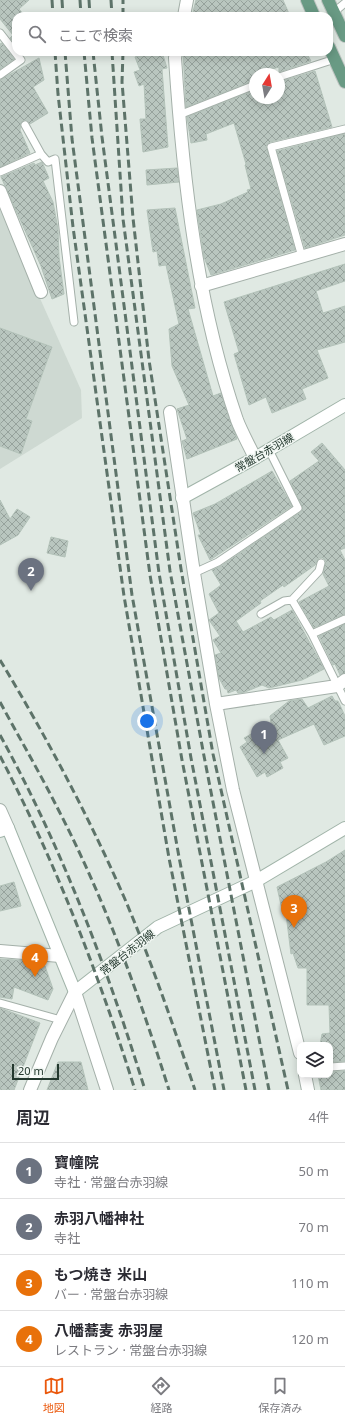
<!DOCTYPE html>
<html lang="ja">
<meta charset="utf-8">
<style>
:root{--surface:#fff;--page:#f2f2f3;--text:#2b2b33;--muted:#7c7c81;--line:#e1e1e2;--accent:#ea580c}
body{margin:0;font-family:"Noto Sans","Noto Sans JP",sans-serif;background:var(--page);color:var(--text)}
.controls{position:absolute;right:12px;bottom:12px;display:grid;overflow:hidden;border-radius:8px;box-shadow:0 2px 10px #0003}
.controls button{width:36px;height:36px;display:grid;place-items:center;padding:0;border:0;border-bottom:1px solid var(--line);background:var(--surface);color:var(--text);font:20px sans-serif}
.compass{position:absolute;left:249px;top:68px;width:36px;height:36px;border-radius:50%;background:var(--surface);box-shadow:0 2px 10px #0003;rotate:11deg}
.scale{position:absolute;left:12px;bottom:10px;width:47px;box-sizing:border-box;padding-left:4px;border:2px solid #23382e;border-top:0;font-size:11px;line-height:14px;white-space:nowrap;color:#23382e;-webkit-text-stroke:3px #f0f6f2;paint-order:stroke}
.you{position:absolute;left:147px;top:721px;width:14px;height:14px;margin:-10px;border:3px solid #fff;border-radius:50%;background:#1a73e8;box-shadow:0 0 0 6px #1a73e833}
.badge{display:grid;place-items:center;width:26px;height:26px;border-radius:50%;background:var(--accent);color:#fff;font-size:13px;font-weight:700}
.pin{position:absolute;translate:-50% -33px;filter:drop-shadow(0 1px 2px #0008)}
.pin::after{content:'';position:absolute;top:21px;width:14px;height:12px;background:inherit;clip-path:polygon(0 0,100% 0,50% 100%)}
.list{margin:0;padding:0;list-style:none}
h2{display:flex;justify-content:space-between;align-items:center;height:52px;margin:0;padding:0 16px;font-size:17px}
h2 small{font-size:13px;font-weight:400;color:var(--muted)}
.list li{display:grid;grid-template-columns:26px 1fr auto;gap:12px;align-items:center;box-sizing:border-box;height:56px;padding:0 16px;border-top:1px solid var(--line)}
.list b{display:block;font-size:15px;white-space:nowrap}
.list p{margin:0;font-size:13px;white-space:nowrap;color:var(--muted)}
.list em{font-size:13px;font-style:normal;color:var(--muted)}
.icon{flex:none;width:22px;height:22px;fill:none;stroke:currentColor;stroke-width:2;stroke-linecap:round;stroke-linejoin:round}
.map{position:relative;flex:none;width:345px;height:1090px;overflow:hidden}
.search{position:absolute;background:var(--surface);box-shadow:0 2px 10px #0003;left:12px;right:12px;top:12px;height:44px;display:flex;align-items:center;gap:10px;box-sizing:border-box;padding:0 14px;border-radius:12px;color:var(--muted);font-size:15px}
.sheet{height:276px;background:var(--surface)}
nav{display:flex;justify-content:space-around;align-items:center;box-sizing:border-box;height:56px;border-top:1px solid var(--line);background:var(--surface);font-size:11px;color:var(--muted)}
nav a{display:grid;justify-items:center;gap:2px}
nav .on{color:var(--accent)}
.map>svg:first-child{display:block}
.built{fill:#ced9d2}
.building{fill:url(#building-cross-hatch);stroke:#b3c2b9}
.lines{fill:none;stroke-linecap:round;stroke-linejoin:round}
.service-casing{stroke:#a4b0a9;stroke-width:9}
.minor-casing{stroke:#a4b0a9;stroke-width:14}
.tertiary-casing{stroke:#a4b0a9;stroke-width:14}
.secondary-casing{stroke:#a1b4a9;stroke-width:14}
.primary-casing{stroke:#bdc3c0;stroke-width:14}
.service{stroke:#fff;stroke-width:7}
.minor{stroke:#fff;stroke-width:12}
.tertiary{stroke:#fff;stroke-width:12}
.secondary{stroke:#fff;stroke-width:12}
.primary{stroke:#699a84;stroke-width:12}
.rail{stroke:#5d7369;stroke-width:3;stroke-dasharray:8 4;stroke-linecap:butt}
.labels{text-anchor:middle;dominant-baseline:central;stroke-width:3;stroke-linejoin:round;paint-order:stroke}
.street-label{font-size:11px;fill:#23382e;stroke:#f0f6f2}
</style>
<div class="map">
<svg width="345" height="1090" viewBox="0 0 345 1090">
<defs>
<pattern id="building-cross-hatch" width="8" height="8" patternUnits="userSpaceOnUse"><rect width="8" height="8" fill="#b9c6bf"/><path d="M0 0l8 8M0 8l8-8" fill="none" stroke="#96a29c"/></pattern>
</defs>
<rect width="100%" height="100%" fill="#e0e9e3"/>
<!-- built -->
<path class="built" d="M0,209l81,181 1,28 -82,51z"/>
<!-- building -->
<path class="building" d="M0,0h29l-10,9 5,6 -8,1v29l-6,-7 3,-3 -13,-16z
M196,0h87l7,16h-98z
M2,43l12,16 -14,10v-25z
M150,52h12l5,16 -5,1 6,78 -25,5 -3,-33h6l-2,-35 -5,2 -5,-14 6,-2 -5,-13z
M183,52h123l5,9 -32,11v-5l-24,7v6l-69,27z
M39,58l5,22 -11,7 15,26 -18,11 -5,-4 -4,2 -1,8 10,23 -30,14v-87z
M315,71l17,56 -62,15 -4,4 29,104 -84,25 -7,-18 -7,-47 24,-6 27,-12 -1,-2 4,-1 -6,-24 1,-1 -12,-41 -28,11 1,6 -16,3 -4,-26 68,-27v8h24v-16z
M345,134v101l-40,13 -28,-97z
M42,162l7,16 -6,3 10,21 5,27 1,28 5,37 -12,5 -11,-33 -40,-89 33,-14 1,2z
M177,168l2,14 -32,3 -1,-15z
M175,208l20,100 -7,1 25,87 8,-3 16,46 -50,20 -5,-18 5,-2 -10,-30 12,-4 -17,-39 -3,-37 10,-5 -13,-59 -7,1 -2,-15 -4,1 -6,-42z
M345,264v17l-29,10 7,22 22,-7v36l-28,8 11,28 -26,11 4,10 -34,14 -6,-16 -17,8 -15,-51 5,-2 -15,-50z
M0,328l52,19 -26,72 6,2 -11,33 -21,-8z
M322,443l23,27v78l-5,2 5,10v54l-31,14 -15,-26 30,-16 -6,-12 3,-13 -3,-3h-4l-4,7 -31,22 -1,-2 -23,16 1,2 -25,18 7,11 28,-15 3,3 18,-10 32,59 -22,11 -33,8 -7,-3 -17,7 -7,1 -2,-3 -8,3 -1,-4h-2l-6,-11 -4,-23 6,-2 -8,-13 7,-4 -11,-16 10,-7 -10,-19 12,-9 -9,-15 9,-4 81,-55v-5l-12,-25 29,-20 -8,-9z
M272,471l20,35 -82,54 -12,-25h3l-8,-22 22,-9z
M0,500l10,19 7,-10 13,8 -12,18 -18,10z
M51,537l17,4 -3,16 -18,-4z
M345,624v49l-5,2 -5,-11 -2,1 -14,-29z
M332,696l3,5h3l7,15v20l-21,9 -10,-21 -36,16 10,18 -8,4 3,6 -16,9 -2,-5 -8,5 -17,-30 7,-5 -3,-4 27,-15 -1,-7 19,-15 13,-2 6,9z
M345,850v211l-15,1v-17h-10l2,-11 8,-1 -1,-28h-22v-37h-9l-5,-15 -2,1 -5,-40h-3l-6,-27 49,-25z
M14,882l7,24 -21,5v-25z
M0,959l32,2 13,5 8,23 -5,11 -34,-13 -2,12 -12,-2z
M0,1008l40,15 -26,67h-14z
M58,1062h23l7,28h-41z
M345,1071v19h-24l-3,-15h12v-3z"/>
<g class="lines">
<!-- service casing -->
<g class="service-casing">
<path id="service" d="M333,13l12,-10
M0,33l21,27 -21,15
M279,77l56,-18
M179,115l76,-30
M41,154l7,8 7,-3 19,163
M0,172l41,-18 -16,-29
M302,257l-31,-110 74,-18
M194,573l24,-11 80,-54 -29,-58
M292,600l20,34 33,67
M261,614l23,-13 8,-1 27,-29 2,-8
M312,634l33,-15
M0,1003l61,17
M330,1067l15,-1"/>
</g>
<!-- minor casing -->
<g class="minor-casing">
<path id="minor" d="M184,16l3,-16
M176,52l-1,6c8,122 22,246 62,362 5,13 12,25 18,38
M0,191l41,101
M201,286l144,-42
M170,412l24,161 22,131 17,86 67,263
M216,704l121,-18 8,-6
M0,951l60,5
M305,1075l3,15
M30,1090l22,-52 23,-46"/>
</g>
<!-- tertiary casing -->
<g class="tertiary-casing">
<path id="tertiary" d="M0,810l8,18
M75,992l32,98"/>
</g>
<!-- secondary casing -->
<g class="secondary-casing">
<path id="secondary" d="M182,498l73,-40 90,-53
M0,831l8,-3 67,164 83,-65 98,-46 89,-53"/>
</g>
<!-- primary casing -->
<g class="primary-casing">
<path id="primary" d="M307,0l7,16
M328,0l17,36
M329,47l16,35"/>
</g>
<!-- service -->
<use href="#service" class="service"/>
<!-- minor -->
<use href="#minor" class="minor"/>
<!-- tertiary -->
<use href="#tertiary" class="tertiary"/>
<!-- secondary -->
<use href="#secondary" class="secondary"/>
<!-- primary -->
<use href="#primary" class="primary"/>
<!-- rail -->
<path class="rail" d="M52,0l1,16
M62,0l1,16
M80,0l1,16
M89,0l1,16
M111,0l1,16
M123,16v-16
M55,52l3,42 15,133 51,369 45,262 46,232
M65,52l7,87 60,456 47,262 45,233
M84,52l8,86 58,437 32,185 64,330
M93,52l9,85 57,436 32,185 64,332
M112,52l11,167 47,352 34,185 65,334
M123,52l-1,30 11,136 16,142 32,209 32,185 75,336
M0,660c46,76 88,155 124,237 27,63 49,128 71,193
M0,702c20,37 41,73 59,109 46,89 80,184 110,279
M0,735c62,113 107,232 145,355
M0,756c56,107 99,219 135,334"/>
</g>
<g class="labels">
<!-- street labels -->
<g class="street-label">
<text transform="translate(264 452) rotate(-30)">常盤台赤羽線</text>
<text transform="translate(127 952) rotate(-38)">常盤台赤羽線</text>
</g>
</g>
</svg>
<div class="controls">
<button><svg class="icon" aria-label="layers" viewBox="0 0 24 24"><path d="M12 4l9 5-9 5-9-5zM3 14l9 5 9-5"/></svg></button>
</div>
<svg class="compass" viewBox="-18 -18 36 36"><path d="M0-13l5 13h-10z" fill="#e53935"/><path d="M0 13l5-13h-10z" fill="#7c7c81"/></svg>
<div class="scale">20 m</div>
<div class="you"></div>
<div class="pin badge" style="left:264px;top:754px;background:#6b7280">1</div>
<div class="pin badge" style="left:31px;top:591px;background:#6b7280">2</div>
<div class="pin badge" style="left:294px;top:928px;background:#e8710a">3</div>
<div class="pin badge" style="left:35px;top:977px;background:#e8710a">4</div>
<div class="search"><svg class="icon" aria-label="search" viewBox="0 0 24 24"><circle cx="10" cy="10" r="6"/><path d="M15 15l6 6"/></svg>ここで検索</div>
</div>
<section class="sheet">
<h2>周辺<small>4件</small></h2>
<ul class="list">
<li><span class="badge" style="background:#6b7280">1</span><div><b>寶幢院</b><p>寺社 · 常盤台赤羽線</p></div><em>50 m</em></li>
<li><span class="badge" style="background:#6b7280">2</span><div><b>赤羽八幡神社</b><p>寺社</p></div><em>70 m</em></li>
<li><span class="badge" style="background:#e8710a">3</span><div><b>もつ焼き 米山</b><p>バー · 常盤台赤羽線</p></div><em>110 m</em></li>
<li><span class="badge" style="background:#e8710a">4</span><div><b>八幡蕎麦 赤羽屋</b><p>レストラン · 常盤台赤羽線</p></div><em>120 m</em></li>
</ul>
</section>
<nav>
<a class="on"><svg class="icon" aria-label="map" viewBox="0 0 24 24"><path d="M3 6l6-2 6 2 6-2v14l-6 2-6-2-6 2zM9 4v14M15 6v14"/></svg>地図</a>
<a><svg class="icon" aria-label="directions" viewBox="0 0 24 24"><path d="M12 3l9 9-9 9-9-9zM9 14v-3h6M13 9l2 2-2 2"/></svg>経路</a>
<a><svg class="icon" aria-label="saved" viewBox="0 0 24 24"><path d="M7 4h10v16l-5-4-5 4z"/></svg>保存済み</a>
</nav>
